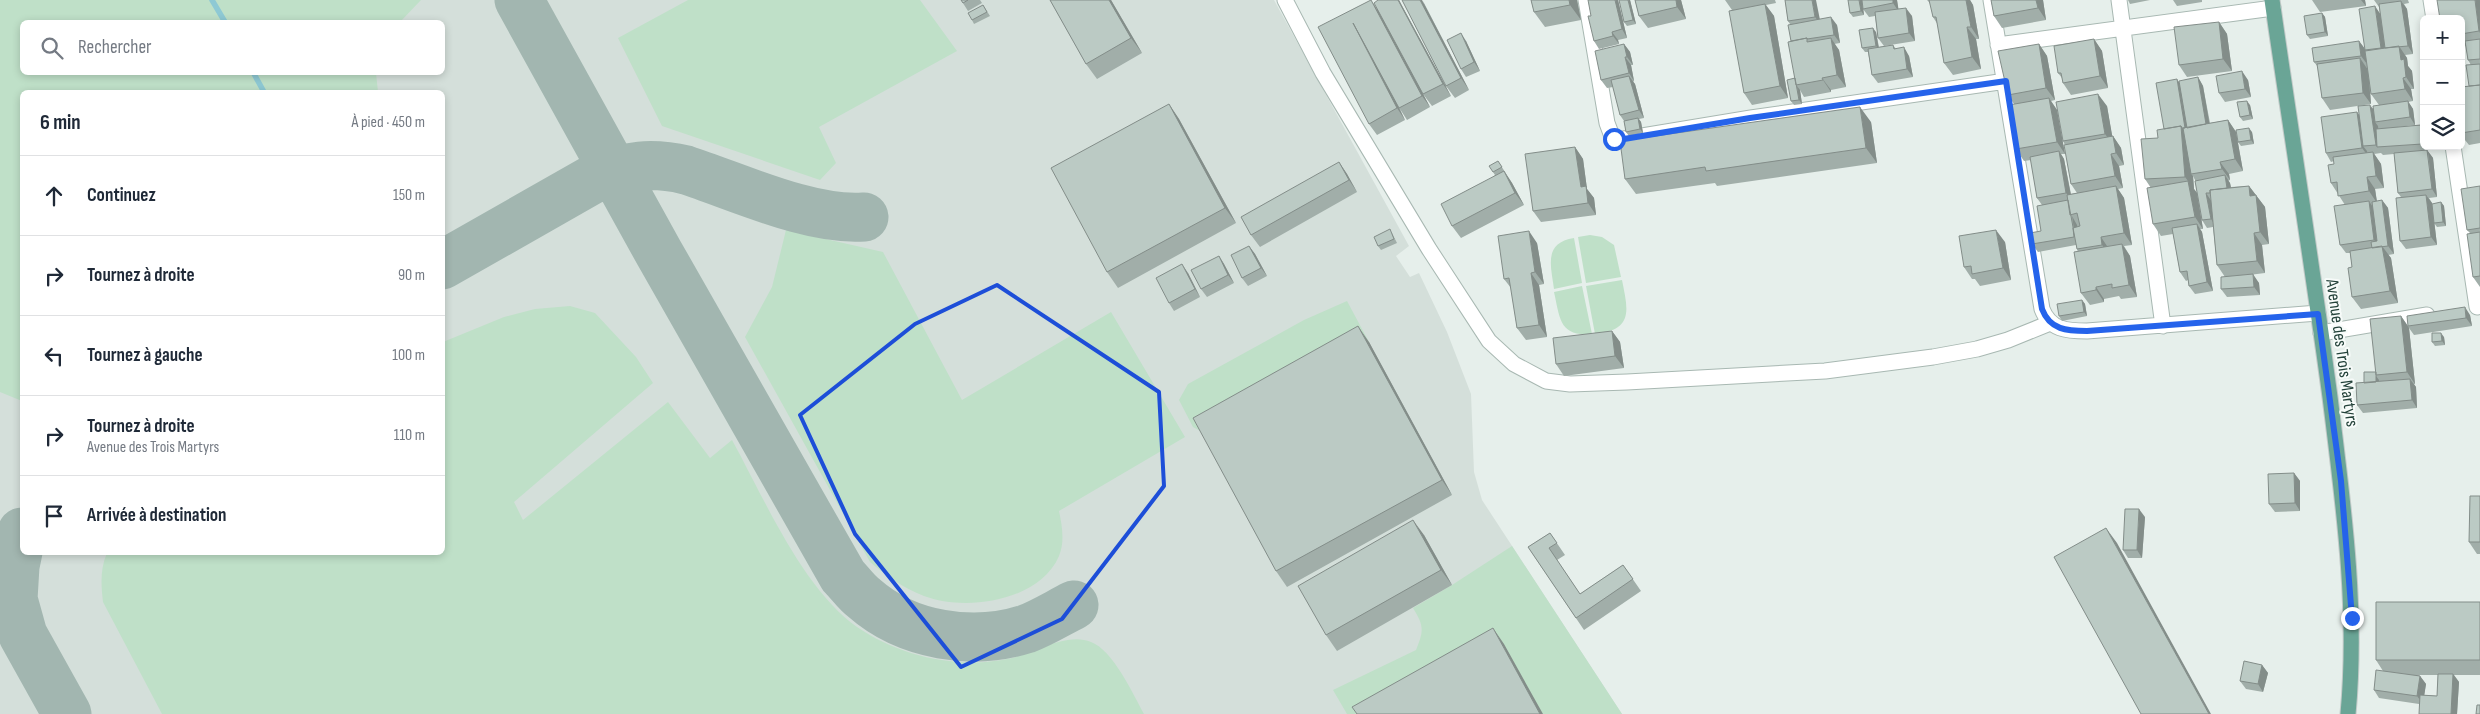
<!DOCTYPE html>
<html lang="fr">
<meta charset="utf-8">
<style>
:root{--surface:#fff;--page:#f6f6f7;--text:#1f2937;--muted:#747a83;--line:#e0e1e3}
body{margin:0;font-family:"Sofia Sans Condensed",sans-serif;background:var(--page);color:var(--text)}
.controls{position:absolute;right:15px;top:15px;display:grid;overflow:hidden;border-radius:8px;box-shadow:0 2px 8px #0003}
.controls button{width:45px;height:45px;display:grid;place-items:center;padding:0;border:0;border-bottom:1px solid var(--line);background:var(--surface);color:var(--text);font:25px sans-serif}
.stop{position:absolute;width:15px;height:15px;margin:-11px;border:4px solid #2563eb;border-radius:50%;background:#fff}
.stop.end{background:#2563eb;border-color:#fff;box-shadow:0 1px 5px #0008}
.list{margin:0;padding:0;list-style:none}
h2{display:flex;justify-content:space-between;align-items:center;height:65px;margin:0;padding:0 20px;font-size:21px}
h2 small{font-size:16px;font-weight:400;color:var(--muted)}
.list li{display:grid;grid-template-columns:32px 1fr auto;gap:15px;align-items:center;box-sizing:border-box;height:80px;padding:0 20px;border-top:1px solid var(--line)}
.list b{display:block;font-size:19px;white-space:nowrap}
.list p{margin:0;font-size:16px;white-space:nowrap;color:var(--muted)}
.list em{font-size:16px;font-style:normal;color:var(--muted)}
.icon{flex:none;width:28px;height:28px;fill:none;stroke:currentColor;stroke-width:2;stroke-linecap:round;stroke-linejoin:round}
.map{position:relative;flex:none;width:2480px;height:714px;overflow:hidden}
.search{position:absolute;background:var(--surface);box-shadow:0 2px 8px #0003;left:20px;top:20px;width:425px;height:55px;display:flex;align-items:center;gap:12px;box-sizing:border-box;padding:0 18px;border-radius:8px;color:var(--muted);font-size:19px}
.panel{position:absolute;background:var(--surface);box-shadow:0 2px 8px #0003;left:20px;top:90px;width:425px;height:465px;border-radius:8px}
.map>svg:first-child{display:block}
.built{fill:#d4dfda;fill-rule:evenodd}
.green{fill:#bfe0c8}
.lines{fill:none;stroke-linecap:round;stroke-linejoin:round}
.stream{stroke:#8ec9d4;stroke-width:5.5}
.taxiway{stroke:#a2b6b0;stroke-width:49}
.minor-casing{stroke:#a8b8b2;stroke-width:17}
.major-casing{stroke:#c2cac8;stroke-width:17}
.minor{stroke:#fff;stroke-width:15}
.major{stroke:#6aa596;stroke-width:15}
.wall{fill:#a1aea9;fill-rule:evenodd}
.shaded-wall{fill:#838d89}
.building{fill:#bbcac4;stroke:#838d89}
.route{stroke:#2563eb;stroke-width:6}
.marked{fill:none;stroke:#1d4ed8;stroke-width:4;stroke-linejoin:round}
.labels{text-anchor:middle;dominant-baseline:central;stroke-width:4;stroke-linejoin:round;paint-order:stroke}
.street-label{font-size:18px;fill:#24423a;stroke:#f7fbf9}
</style>
<div class="map">
<svg width="2480" height="714" viewBox="0 0 2480 714">
<rect width="100%" height="100%" fill="#e6efeb"/>
<!-- built -->
<path class="built" d="M0,0h1274l135,246 -13,10 14,21 9,-4 28,59 24,62 3,78 8,28 140,214h-1622zM22,22h420v50h-420zM22,92h420v460h-420z"/>
<!-- green -->
<path class="green" d="M0,0h421l-21,22h-378v50l354,1 2,19h-356v309l-22,-9z
M688,0h232l37,51 -138,76 17,36 -16,17 -158,-54 -44,-88z
M786,230l97,22 79,148 149,-88 74,125 -126,74c3,14 6,31 0,45 -19,45 -93,56 -135,40 -21,-8 -37,-20 -54,-34l-125,-225 27,-50z
M1590,235l12,2 12,8 7,32 -35,6 -8,-46z
M1574,238l8,45 -28,6c-3,-23 -11,-46 20,-51z
M1622,280c6,30 12,50 -27,54l-9,-48z
M1582,286l10,48c-33,3 -32,-16 -38,-42z
M1347,301l22,41 -165,91 -11,-6 -14,-27 9,-16 116,-64z
M570,306l25,7 41,44 17,26 -139,119 9,18 145,-118 42,56 22,-18c32,58 70,148 125,187 44,30 103,43 155,31 23,-6 56,-26 79,-16 22,8 42,52 53,72h-982l-59,-112c-2,-17 -3,-33 4,-49l335,-1 1,-210 61,-25 31,-8z
M1512,546l110,168h-275l-14,-24 83,-40c8,-20 8,-24 -3,-42l39,-23z"/>
<g class="lines">
<!-- stream -->
<path class="stream" d="M212,0l13,22
M253,72l11,20"/>
<!-- taxiway -->
<path class="taxiway" d="M519,0l140,253 184,323c7,7 13,16 21,22 43,38 109,48 162,31 16,-6 32,-16 48,-24
M442,265l153,-87c33,-13 56,-16 91,-8 52,17 124,51 178,47
M22,532l-7,34 -2,33 10,36 44,79"/>
<!-- minor casing -->
<g class="minor-casing">
<path id="minor" d="M1285,0l38,73 106,176 60,92 25,23 32,17 24,3 57,-2 198,-11 108,-14 44,-8 31,-9 42,-17
M1586,0l21,123 6,16 5,1 133,-22 255,-37
M1991,0l51,309c8,21 25,22 45,22l231,-18
M2119,0l44,326
M2431,0l3,19
M1998,45l275,-37
M2453,146l24,161
M2321,333l106,-18"/>
</g>
<!-- major casing -->
<g class="major-casing">
<path id="major" d="M2272,0c19,132 40,264 58,397 13,105 28,211 18,317"/>
</g>
<!-- minor -->
<use href="#minor" class="minor"/>
<!-- major -->
<use href="#major" class="major"/>
</g>
<!-- wall -->
<path class="wall" d="M961,0h19l2,3 -14,8z
M1050,0h61l31,53 -45,26 -11,-15z
M1378,0h21l52,96 -19,10 -9,-12 -26,-48 33,61 -23,13 -7,-11 5,11 -28,15 -8,-11z
M1531,0h46l4,20 -36,7 -11,-15z
M1618,0l9,38 -9,2 1,4 -20,5 -5,-8 -3,-25z
M1630,0l6,24 -9,2 -3,-4z
M1635,0h46l5,19 -38,9 -9,-12z
M1725,0h50l1,3 -10,2 8,11 14,82 -36,7 -8,-12 -12,-83z
M1785,0l35,19 17,6 3,18 -6,1 5,6 7,37 -15,3v2l-27,5 -4,-7 2,14 -8,1 -3,-4 4,-23 -4,-37 -1,-17 -2,-3z
M1862,0l2,15 -11,2 -3,-4z
M1897,0l1,9 14,7 3,25 -31,5 -6,-8 -3,-22 -6,1 -6,-8z
M1927,0h43l3,5 6,34h-3l5,30 -28,6 -9,-12 -6,-38 -5,-8 -3,-14z
M1991,0h52l3,20 -44,8 -8,-12z
M2128,0h22l-20,4z
M2173,0h29v2l-25,4z
M2312,0h53l1,6 -46,6z
M2374,0h34l1,3 -5,1 3,5 6,45 -8,1 2,3 1,8 4,5 2,18h-3l2,12 -5,1 5,7 2,16 -18,2 24,-2 3,5v16h3v4l6,8 4,39 -8,1 3,5 5,42 -31,4 -6,-8 1,-44 -3,-4 -4,-39 -11,1 -2,-2 -7,1 7,10 3,24 -9,1 2,12 5,-1 6,8 6,46 -6,1 3,3 7,45 -37,6 -9,-12v-30l-2,-14h-4l-6,-8 5,-40 -14,-22 3,-19v-3l-3,1 -5,-9 31,-41 2,3 20,-10 -8,-11 -1,-8 1,18 -41,6 -8,-12 -4,-31 -4,-5 45,-21 6,8 15,-35 -1,-7z
M2480,0v143l-11,2 -8,-10v-48l8,-1 2,-21 -3,-5 -2,-14 -5,1v-28z
M1423,1l46,89 -14,8 -9,-12z
M983,5l7,11 -16,8 -2,-4z
M2322,13l3,4 3,19 -18,3 -3,-4z
M2219,22l8,12 5,37 -45,6 -8,-12z
M1876,32l3,15 14,-2 3,4 13,7 4,21 -35,6 -6,-8 -4,-23h-3l-3,-4z
M2094,39l8,12 6,37 -37,7 -8,-12 -1,-5 -4,-5z
M1466,41l14,30 -14,6 -5,-8z
M1624,44l6,8 3,13h-2l3,16 -1,1 2,2 9,34 -5,1 2,3 2,11 -14,3 -3,-4 -2,-11 -4,-6 -7,-28 -6,1 -6,-8z
M2039,44l8,12 8,44 -4,1 6,9 8,44h-4l3,5 7,35 6,-1 -6,-9 -6,-39 -2,-4 44,-35 5,30h1l8,12 3,17 -5,1 4,22 -5,1 6,9 8,47 -8,1 6,10 7,41 -16,2 -2,-3 -15,3v3l-14,3 -9,-12 -3,-41 -1,-3 -1,-4 -38,7 -6,-8 9,-13 1,-26 -5,-7 -6,-38 -7,1 -8,-12 -2,-45 -6,-9z
M2198,77l5,9 7,37 18,-3 8,12 7,39 -14,3 1,6 -2,1 2,2 1,4 18,-1 16,21 4,37 -7,1 3,28 -16,2 10,8 1,12 -33,2 -6,-8 4,-12 -8,-12 -4,-38 -6,1 -5,-8 -7,-40 -2,-4 1,13 3,4 6,36h-3l2,3 11,59 -18,3 -6,-8 -1,-6 -2,1 -6,-9 -7,-38 -12,2 -8,-12 -2,-36 -6,-9 13,-41 6,-9 15,-46z
M2248,80l3,17 -26,5 -6,-9z
M1169,104l10,15 57,104 -118,65 -11,-16z
M2250,105l3,14 -10,2 -3,-4z
M1871,122l6,41 -160,23 -2,-3 -79,11 -11,-15z
M2252,132l2,12 -13,2 -3,-4z
M1575,147l8,12 4,30 7,9 2,17 -55,7 -8,-11z
M1498,161l14,22 12,22 -63,33 -9,-12 43,-51 -2,-3z
M1339,162l8,12 10,18 -97,55 -9,-12z
M2480,186v101l-7,-10 -3,-44 -3,-3z
M2441,202l3,4 2,20 -9,1 -3,-4z
M1392,233l5,10 -16,7 -3,-4z
M2005,242l6,38 -31,6 -5,-7h-3l-8,-12z
M1537,243l7,41 -5,1 8,52 -21,3 -9,-12 -6,-40 -7,-9z
M1249,246l6,8 12,22 -19,10 -6,-8z
M1219,256l5,8 10,19 -27,14 -6,-8z
M1188,273l12,24 -26,14 -5,-8z
M2082,300l3,4 2,12 -25,5 -3,-5z
M2470,315l2,11 -58,9 -5,-7 6,56h-1l2,3 1,21 -54,5 -6,-8 7,-22 12,-11 25,-56 7,10z
M1612,331l8,11 4,26 -60,8 -8,-12z
M2444,337l1,8 -10,1 -3,-4z
M1369,342l83,153 -165,92 -11,-16z
M2294,473l6,8v30l-25,1 -6,-8z
M2480,496v58h-3l-8,-12z
M2145,517l-3,41h-14l-5,-8z
M1550,533l15,22 -8,5 23,34 43,-29 18,26 -57,39 -56,-83z
M1424,535l28,50 -115,66 -11,-16z
M2480,602v73h-26l5,7 -2,32 -38,-10 -40,-6 -5,-8 9,-19 -7,-11zM2418,675h20l-1,21 -13,-1 2,-11 -6,-8z
M2262,665l6,8 -5,19 -17,-3 -6,-8z"/>
<!-- shaded-wall -->
<path class="shaded-wall" d="M1109,0h2l31,53 -11,-15z
M1371,0l8,12 51,95 -8,-11z
M1398,0h1l2,4 50,92 -8,-12z
M1420,0h2l47,90 -8,-12z
M1569,0h8l4,20 -11,-15z
M1615,0h3l9,38 -5,-9z
M1628,0h2l6,24 -3,-4z
M1676,0h5l5,19 -9,-12z
M1812,0h4l5,25 -6,-8z
M1859,0h3l2,15 -3,-4z
M1893,0h4l2,12 -6,-9z
M1966,0h4l3,5 6,34 -8,-12z
M2036,0h7l3,20 -8,-12z
M2361,0h4l1,6z
M2475,0h5v33l-1,-2z
M2401,1l6,8 6,45 -5,-8z
M1765,4l9,12 14,82 -8,-12z
M2375,6l6,9 5,41 -5,-8z
M1906,8l6,8 3,25 -6,-8z
M2322,13l3,4 3,19 -3,-4z
M1831,17l6,8 3,18 -6,-8z
M2219,22l8,12 5,37 -9,-12z
M1353,23l9,12 43,85 -8,-12z
M1967,27l9,12 5,30 -9,-12z
M1873,28l3,4 3,18 -3,-4z
M1612,32l6,8 1,4 -6,-8z
M1461,33l5,8 14,30 -6,-9z
M1831,38l8,12 7,37 -9,-12z
M2094,39l8,12 6,37 -8,-12z
M2359,41l6,8 2,15 -6,-8z
M1624,44l6,8 3,13 -6,-8z
M2039,44l8,12 8,44 -9,-12z
M2399,46l8,12 1,8 4,5 2,18 -8,-12 -5,-17z
M1904,47l5,9 4,21 -6,-8z
M1625,57l6,8 3,16 -5,-8z
M2360,58l8,12 3,34 -8,-11z
M2242,71l6,9 3,17 -6,-8z
M1629,76l6,8 9,34 -5,-8z
M2198,77l5,9 8,47 -5,-8z
M1822,78l9,12v2l-8,-12z
M2403,78l8,11 2,12 -8,-12z
M2177,79l5,8 7,41h-4z
M1797,86l3,4 2,14 -3,-4z
M2098,94l9,12 7,40 -9,-12z
M2049,98l8,12 8,44 -8,-12z
M2247,101l3,4 3,14 -3,-4z
M2408,101l5,8 2,16 -5,-8z
M1169,104l10,15 57,104 -11,-15z
M2370,105l6,8 -1,9 3,4 2,21h-3l-1,-2z
M1860,107l11,15 6,41 -11,-15z
M2357,112l6,8v26l4,5 1,5 -6,-8z
M1638,118l3,4 2,11 -3,-4z
M2228,120l8,12 7,39 -8,-12z
M2421,125l3,5v16l-2,-2z
M2181,126l8,12 2,36 2,2 1,13 3,4 6,36 -8,-12 -7,-36 -3,-4z
M2249,128l3,4 2,12 -3,-4z
M2113,136l8,12 3,17 -8,-12z
M2424,146h3v4l6,8 4,39 -5,-8 -4,-37z
M1575,147l8,12 4,30 7,9 2,17 -8,-12 -7,-16z
M2059,151l5,8 8,42 -6,-8z
M2373,152l8,12 3,24 -8,-12z
M2111,154l8,12 4,22 -8,-12z
M1339,162l8,12 10,18 -8,-12z
M2220,162l9,12 1,6 -8,-11z
M1504,171l8,12 12,22 -9,-12z
M2225,175l5,8 3,15 -6,-8z
M2367,177l8,12 2,14 -8,-12z
M2116,186l8,12 8,47 -8,-12z
M2249,186l16,21 4,37 -9,-12 -10,-36z
M2206,193l6,9 4,25 -5,-8z
M2426,195l6,8 5,42 -6,-8z
M2382,200l6,8 6,46 -6,-8z
M2369,201l5,8 6,39 -6,-8z
M2441,202l3,4 2,20 -3,-4z
M2072,216l5,9 4,20 -6,-9z
M2197,224l5,8 11,59 -6,-9z
M1996,230l9,12 6,38 -8,-12z
M1529,231l8,12 7,41 -9,-12z
M2254,233l8,12 3,28 -8,-12z
M2101,237l8,12 2,8 -9,-12z
M2122,244l8,12 7,41 -8,-12z
M1249,246l6,8 12,22 -6,-8z
M2382,246l9,12 7,45 -8,-12z
M1219,256l5,8 10,19 -6,-8z
M1182,264l6,9 12,24 -5,-8z
M1531,273l8,12 8,52 -8,-12z
M2253,274l6,9 1,12 -6,-8z
M2096,287l8,12v3l-8,-12z
M2082,300l3,4 2,12 -3,-4z
M2465,307l5,8 2,11 -6,-8z
M2401,316l8,12 6,56 -8,-12z
M1358,326l11,16 83,153 -10,-15z
M1612,331l8,11 4,26 -9,-12z
M2441,333l3,4 1,8 -3,-4z
M2376,376l3,4v9l-3,-4z
M2410,379l6,8 1,21 -5,-8z
M2294,473l6,8v30l-5,-8z
M2139,509l6,8 -3,41 -5,-8z
M1413,520l11,15 28,50 -11,-15z
M2106,528l11,15 94,171h-2z
M1493,628l11,16 39,70h-3z
M2262,665l6,8 -5,19 -5,-8z
M2453,674l6,8 -2,32h-6z
M2420,676l6,8 -3,20 -6,-8z"/>
<!-- building -->
<path class="building" d="M961,0h7l-5,3z
M1050,0h59l22,38 -45,26z
M1371,0l51,96 -23,12 -46,-85 44,85 -28,16 -51,-97z
M1378,0h20l45,84 -20,10 -49,-91z
M1402,0h18l41,78 -15,8z
M1531,0h38l1,5 -36,7z
M1588,0h27l7,29 -10,3 1,4 -19,5 -6,-25h3z
M1619,0h9l5,20 -9,2z
M1635,0h41l1,7 -38,9z
M1785,0h27l3,17 -27,4z
M1848,0h11l2,11 -11,2z
M1862,0h31v3l-30,6z
M1929,0h37l5,27h-4l5,30 -28,6 -8,-46h-3z
M1991,0h45l2,8 -44,8z
M2437,0h38l4,31 -18,3v-15h-21z
M2401,1l7,45 -23,2 -6,-44z
M1765,4l15,82 -36,7 -15,-82z
M983,5l4,7 -15,8 -4,-7z
M2375,6l6,42 -16,2 -6,-41z
M1906,8l3,25 -31,5 -3,-26z
M2322,13l3,19 -18,3 -3,-19z
M1831,17l3,18 -27,4v-1l-16,3 -3,-16z
M2219,22l4,37 -44,6 -5,-38z
M1873,28l3,18 -14,2 -3,-18z
M1461,33l13,29 -13,7 -14,-29z
M1807,38v4l24,-4 6,37 -15,3 1,2 -27,5 -8,-43z
M2094,39l6,37 -37,7 -2,-10h-3l-4,-27z
M2480,39v20l-12,1 -3,-19z
M2359,41l2,15 -47,6 -2,-14z
M1624,44l3,13h-2l4,16 -28,7 -6,-29z
M2039,44l7,44 -38,7 -10,-44z
M1893,45l1,4 10,-2 3,22 -35,6 -4,-26z
M2399,46l2,14 3,-1 2,18 -3,1 2,11 -34,5 -6,-43z
M2360,58l3,35 -41,5 -5,-34z
M2480,64v21l-11,1 -3,-21z
M2242,71l3,18 -26,4 -3,-17z
M1629,76l10,34 -19,5 -9,-35z
M2198,77l8,47 -19,4 -8,-47z
M1795,78l4,22 -8,1 -4,-21z
M2177,79l8,49h-3l-1,-2 -17,3 -8,-46z
M2480,85v45l-19,3v-46z
M2098,94l7,40 -42,7 -7,-39z
M2049,98l8,44 -41,7 -7,-44z
M2247,101l3,14 -10,2 -3,-15z
M2408,101l2,16 -35,5 -2,-16z
M1169,104l56,104 -118,64 -56,-104z
M2370,105l6,40 -13,1 -5,-40z
M1860,107l6,41 -160,23 -1,-4 -80,12 -5,-38z
M2357,112l5,36 -36,5 -5,-36z
M1638,118l2,11 -14,3 -2,-11z
M2228,120l7,39 -15,3 2,7 -31,5 -8,-46z
M2421,125l1,19 -45,3 -1,-18z
M2181,126l4,51 -40,2 -4,-40 17,-1 -1,-8z
M2249,128l2,12 -13,2 -2,-12z
M2113,136l3,17 -5,1 4,22 -44,8 -7,-39z
M1575,147l6,40 5,-1 2,17 -55,8 -8,-57z
M2427,150l5,39 -34,4 -4,-40z
M2059,151l7,42 -29,5 -7,-41z
M2373,152l3,24 -9,1 2,14 -31,5 -1,-14 -6,1 -3,-18 6,-1 -1,-7z
M1498,161l4,6 -9,5 -4,-6z
M1339,162l10,18 -98,55 -10,-18z
M1504,171l11,22 -63,33 -11,-22z
M2225,175l2,13 -17,2v3h-4l5,26 -9,1 -7,-39z
M2188,181l7,36 -42,7 -6,-36z
M2116,186l8,47 -23,4 1,8 -25,4 -4,-21 7,-2 -3,-13 -7,2 -3,-20z
M2249,186l1,10 6,-1 4,37 -6,1 3,28 -40,4 -7,-75z
M2480,186v42l-13,2 -6,-41z
M2426,195l5,42 -31,4 -4,-43z
M2068,200l5,27v1l1,9 -42,7 -2,-11 11,-2 -4,-25z
M2382,200l6,46 -16,2 -1,-6 6,-1 -5,-39z
M2369,201l5,39 -34,5 -6,-39z
M2441,202l2,20 -9,1 -2,-19z
M2197,224l10,58 -18,4 -2,-15 -7,1 -8,-44z
M1390,229l4,10 -16,7 -4,-9z
M1996,230l7,38 -31,6 -1,-8 -7,1 -5,-31z
M1529,231l6,41 -4,1 8,52 -22,3 -8,-50 -5,1 -6,-43z
M2480,232v44l-7,1 -6,-43z
M2122,244l7,41 -17,3v-4l-16,3v3l-15,3 -7,-41z
M1249,246l12,22 -19,10 -11,-23z
M2382,246l8,45 -38,6 -4,-29 4,-1 -2,-16z
M1219,256l9,19 -27,14 -10,-19z
M1182,264l13,25 -26,14 -13,-25z
M2253,274l1,13 -33,2v-12z
M2082,300l2,12 -25,4 -2,-12z
M2465,307l1,11 -58,8 -1,-10z
M2401,316l6,56 -31,3 -6,-56z
M1358,326l84,154 -166,91 -83,-153z
M1612,331l3,25 -59,8 -3,-26z
M2432,333h9l1,8 -10,1z
M2364,372h12v10l-12,1z
M2410,379l2,21 -55,5 -1,-22z
M2294,473l1,30 -26,1 -1,-30z
M2470,496h10v46h-11z
M2125,509h14l-2,41h-14z
M1413,520l28,50 -115,65 -28,-49z
M2106,528l103,186h-68l-87,-157z
M1550,533l7,10 -8,5 31,46 43,-29 10,14 -57,39 -48,-71z
M2376,602h104v58h-104z
M1493,628l47,86h-183l-5,-7z
M2244,661l18,4 -4,19 -18,-3z
M2376,670l44,6 -3,20 -43,-6z
M2438,674h15l-2,40h-32l1,-19 17,1z
M2477,705h3v9h-4z"/>
<g class="lines">
<!-- route -->
<path class="route" d="M1614,139l4,1 132,-22 256,-37 36,228c8,21 25,22 45,22l231,-17 23,167 11,137"/>
</g>
<!-- marked area -->
<path class="marked" d="M997,285l162,107 5,94 -102,133 -101,48 -106,-133 -55,-119 115,-91z"/>
<g class="labels">
<!-- street labels -->
<g class="street-label">
<text transform="translate(2342 353) rotate(82)">Avenue des Trois Martyrs</text>
</g>
</g>
</svg>
<div class="controls">
<button>+</button>
<button>−</button>
<button><svg class="icon" aria-label="layers" viewBox="0 0 24 24"><path d="M12 4l9 5-9 5-9-5zM3 14l9 5 9-5"/></svg></button>
</div>
<div class="stop" style="left:1614px;top:139px"></div>
<div class="stop end" style="left:2352px;top:618px"></div>
<div class="search"><svg class="icon" aria-label="search" viewBox="0 0 24 24"><circle cx="10" cy="10" r="6"/><path d="M15 15l6 6"/></svg>Rechercher</div>
<section class="panel">
<h2>6 min<small>À pied · 450 m</small></h2>
<ul class="list">
<li><svg class="icon" aria-label="ahead" viewBox="0 0 24 24"><path d="M12 20V5M6 11l6-6 6 6"/></svg><div><b>Continuez</b></div><em>150 m</em></li>
<li><svg class="icon" aria-label="right" viewBox="0 0 24 24"><path d="M7 20v-9h11M14 6l5 5-5 5"/></svg><div><b>Tournez à droite</b></div><em>90 m</em></li>
<li><svg class="icon" aria-label="left" viewBox="0 0 24 24"><path d="M17 20v-9H6M10 6l-5 5 5 5"/></svg><div><b>Tournez à gauche</b></div><em>100 m</em></li>
<li><svg class="icon" aria-label="right" viewBox="0 0 24 24"><path d="M7 20v-9h11M14 6l5 5-5 5"/></svg><div><b>Tournez à droite</b><p>Avenue des Trois Martyrs</p></div><em>110 m</em></li>
<li><svg class="icon" aria-label="arrive" viewBox="0 0 24 24"><path d="M6 21V4h12l-3 4 3 4H6"/></svg><div><b>Arrivée à destination</b></div></li>
</ul>
</section>
</div>
